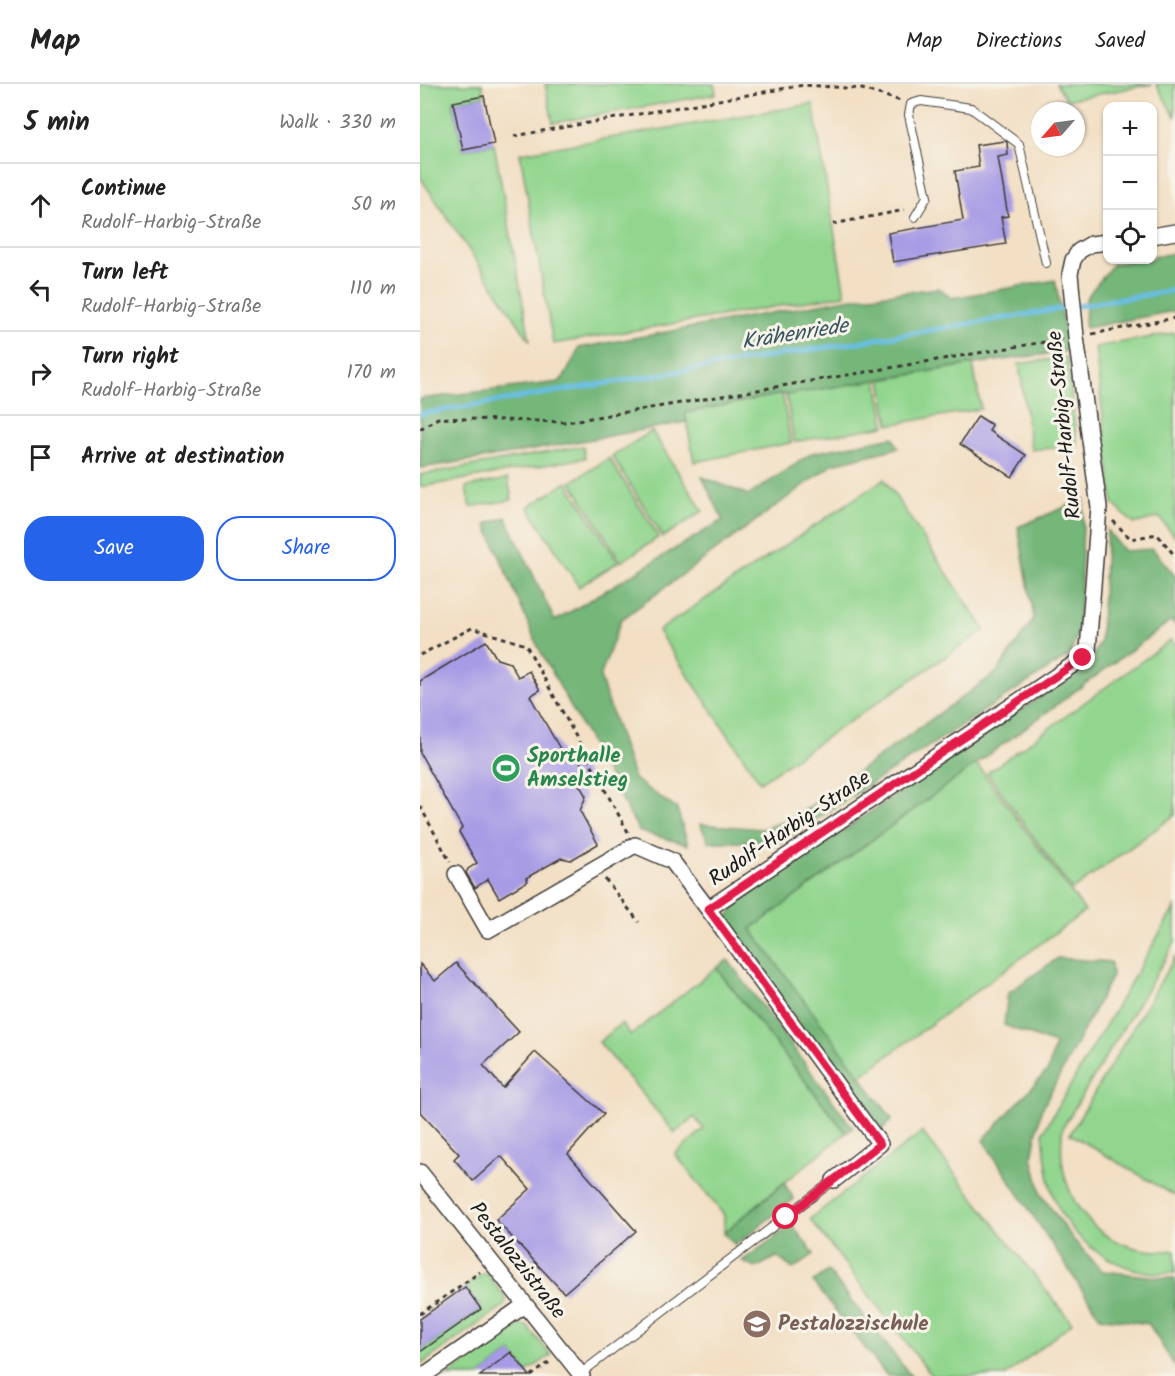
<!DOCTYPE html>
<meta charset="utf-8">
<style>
:root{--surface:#fff;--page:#f6f6f6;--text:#222;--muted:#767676;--line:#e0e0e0;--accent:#2563eb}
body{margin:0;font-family:Kalam,sans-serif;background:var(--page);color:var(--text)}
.controls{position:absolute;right:18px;top:18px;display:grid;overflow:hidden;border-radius:12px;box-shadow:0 2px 4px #0004}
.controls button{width:54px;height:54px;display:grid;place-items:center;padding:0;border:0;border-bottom:2px solid var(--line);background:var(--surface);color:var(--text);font:30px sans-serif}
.compass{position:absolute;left:611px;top:18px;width:54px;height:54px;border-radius:50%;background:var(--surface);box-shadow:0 2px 4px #0004;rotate:242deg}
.stop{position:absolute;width:18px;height:18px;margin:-14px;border:4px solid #e11d48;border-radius:50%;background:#fff}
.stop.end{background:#e11d48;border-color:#fff;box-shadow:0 2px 6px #0008}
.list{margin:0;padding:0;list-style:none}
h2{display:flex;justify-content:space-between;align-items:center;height:78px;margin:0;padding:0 24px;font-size:26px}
h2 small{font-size:20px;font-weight:400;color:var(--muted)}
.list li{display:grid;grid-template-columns:39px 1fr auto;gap:18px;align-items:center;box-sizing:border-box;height:84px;padding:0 24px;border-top:2px solid var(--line)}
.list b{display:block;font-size:22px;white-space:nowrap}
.list p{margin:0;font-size:20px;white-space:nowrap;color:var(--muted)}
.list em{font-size:20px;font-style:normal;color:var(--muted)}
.actions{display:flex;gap:12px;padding:18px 24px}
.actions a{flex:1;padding:14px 0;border:2px solid var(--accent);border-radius:24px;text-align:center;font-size:21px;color:var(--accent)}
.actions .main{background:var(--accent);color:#fff}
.icon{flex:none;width:33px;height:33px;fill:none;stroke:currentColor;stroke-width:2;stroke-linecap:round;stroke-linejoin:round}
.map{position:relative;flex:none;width:755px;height:1292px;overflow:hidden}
header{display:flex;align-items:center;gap:36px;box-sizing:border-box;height:84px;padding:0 30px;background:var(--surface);border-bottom:2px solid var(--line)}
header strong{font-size:28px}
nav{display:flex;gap:33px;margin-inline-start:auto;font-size:21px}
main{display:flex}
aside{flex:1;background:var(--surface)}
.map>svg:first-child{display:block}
.green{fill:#91d58e;stroke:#567855;stroke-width:1.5}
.forest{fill:#74b679;stroke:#48694a;stroke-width:1.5}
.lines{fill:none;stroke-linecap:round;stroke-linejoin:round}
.stream{stroke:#68bee4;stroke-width:5}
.building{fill:#a79be5}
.lane-casing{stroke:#3c3935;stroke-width:10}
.street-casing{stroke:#3c3935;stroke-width:18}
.path{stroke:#3c3935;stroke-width:3;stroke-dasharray:4.5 4.5;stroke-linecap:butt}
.lane{stroke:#fff;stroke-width:8}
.street{stroke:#fff;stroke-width:15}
.route{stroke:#e11d48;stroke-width:8}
.labels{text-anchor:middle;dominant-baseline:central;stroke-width:6;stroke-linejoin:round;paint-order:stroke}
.street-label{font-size:21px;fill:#1c1c1c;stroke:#f7f3e8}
.leisure-label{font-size:21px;font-weight:bold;fill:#27864d;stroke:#f7f3e8;text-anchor:start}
.education-label{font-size:21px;font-weight:bold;fill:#785e54;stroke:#f7f3e8;text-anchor:start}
.water-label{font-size:22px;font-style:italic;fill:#375562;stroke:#f7f3e8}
</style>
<header>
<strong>Map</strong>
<nav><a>Map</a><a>Directions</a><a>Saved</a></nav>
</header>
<main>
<aside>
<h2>5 min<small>Walk · 330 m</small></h2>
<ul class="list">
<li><svg class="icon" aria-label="ahead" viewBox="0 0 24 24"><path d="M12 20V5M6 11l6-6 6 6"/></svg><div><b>Continue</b><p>Rudolf-Harbig-Straße</p></div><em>50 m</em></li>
<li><svg class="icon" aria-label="left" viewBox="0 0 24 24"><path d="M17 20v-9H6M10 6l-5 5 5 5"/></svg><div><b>Turn left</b><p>Rudolf-Harbig-Straße</p></div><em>110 m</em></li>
<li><svg class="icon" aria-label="right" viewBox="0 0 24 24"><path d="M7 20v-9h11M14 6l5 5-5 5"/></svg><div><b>Turn right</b><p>Rudolf-Harbig-Straße</p></div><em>170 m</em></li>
<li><svg class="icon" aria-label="arrive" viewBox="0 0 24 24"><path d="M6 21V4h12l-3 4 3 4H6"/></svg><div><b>Arrive at destination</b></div></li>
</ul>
<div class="actions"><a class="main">Save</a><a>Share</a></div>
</aside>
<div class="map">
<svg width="755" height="1292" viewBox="0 0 755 1292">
<rect width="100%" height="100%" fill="#f7f3e8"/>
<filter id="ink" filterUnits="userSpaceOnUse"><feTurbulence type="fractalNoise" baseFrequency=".0167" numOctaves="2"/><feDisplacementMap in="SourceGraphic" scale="12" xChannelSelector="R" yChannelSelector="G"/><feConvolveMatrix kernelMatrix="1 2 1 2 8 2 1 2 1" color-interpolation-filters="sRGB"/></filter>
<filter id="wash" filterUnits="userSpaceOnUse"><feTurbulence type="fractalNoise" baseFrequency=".008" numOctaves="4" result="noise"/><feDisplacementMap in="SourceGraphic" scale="24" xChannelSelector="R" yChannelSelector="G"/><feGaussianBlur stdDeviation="1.35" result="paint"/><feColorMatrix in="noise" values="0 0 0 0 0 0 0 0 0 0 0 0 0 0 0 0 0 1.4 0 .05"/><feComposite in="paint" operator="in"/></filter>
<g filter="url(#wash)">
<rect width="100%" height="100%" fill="#f2dfc4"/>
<!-- green -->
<path class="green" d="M0,0h62l2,12 -31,6 10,48 31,-6 36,197 -110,-164z
M125,0h169l2,10 -163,29z
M636,0h97l-86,16z
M736,0h19v33z
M393,20l32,191 -292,49 -33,-191z
M755,249v204l-16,-20 -25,7 -21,-20 -18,-157z
M647,273l10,88 -46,5 -12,-86z
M553,280l8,45 -92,16 -8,-45z
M457,295l8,47 -91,16 -8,-47z
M362,310l9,49 -97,19 -9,-49z
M232,347l51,80 -40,26 -51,-81z
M163,362l2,12 -165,29v-12z
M189,374l50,79 -38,25 -50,-80z
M88,395l4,21 -42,7 -4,-20z
M464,395l101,151 -225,152 -102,-151z
M147,398l51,80 -39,25 -51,-80z
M751,556l4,5v170l-103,75 -85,-117z
M556,679l109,148 -226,166 -108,-148z
M755,823v36l-112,184c-11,71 37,132 112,123v23c-55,4 -109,-31 -124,-85 -5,-18 -6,-37 -8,-56z
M755,873v239l-105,-62z
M296,884l130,165 -85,68 -37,32v-18l-49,-61 29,-25 -10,-12 -19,16 -76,-91 23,-19 9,12z
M502,1048l150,191 -67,53h-73l-122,-157z
M66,1188l20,27 -1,6 -85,60v-13l61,-43 -16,-22z
M100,1241l7,1 24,29 -24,17 -16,-20 -31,24h-33z"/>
<!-- forest -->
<path class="forest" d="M755,169v58l-90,17 1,-30 27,-34 27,-4h12l1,-3z
M635,196l14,71 -96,13 -187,31 -5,-1 -96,19 2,9 -183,33 -84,13v-69l139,-17 7,-8 13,-26 274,-50 86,-10 13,10z
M473,353l5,11 -65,16 -212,156 -21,57 34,102 43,30 11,36 -49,-14 -102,-186 -51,-121 20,-7 49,104 168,-101 -21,-43 47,18 63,-42z
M664,415l-5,130 -9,26 -289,187h-72l-9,-18 62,5 33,-12 202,-145 37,-54 -16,-91z
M687,446l17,21 29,-2 22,27v49l-4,-4 -420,308 141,190 -12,13 -155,-209 10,-19 354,-240 11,-22z
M638,874l53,4 1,14 -71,135 -9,46 9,37 32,45 29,32 73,8v88l-26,-43 -49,-7 -117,-177 65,-70 7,-26 -51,-19 4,-32z
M308,876l125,168 -7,5 -130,-165z
M364,1099l10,16 -59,46 -11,-12z
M372,1141l22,29 -21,15 -16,-12 -22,11 -13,-7z
M408,1187l83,105h-24l-74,-94z"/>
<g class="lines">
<!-- stream -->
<path class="stream" d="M0,330l755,-124"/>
</g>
<g id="blocks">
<!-- building -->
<path class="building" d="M64,12l10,48 -31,6 -10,-48z
M585,57l2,1 1,13 -10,2 10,59 -7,1 5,27 -113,18 -5,-29 75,-13 -8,-49 24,-4 -3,-22z
M558,332l14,9 -3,6 37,24 -14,22 -52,-33z
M66,557l11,18 13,4 8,14 11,-6 11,19 -10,6 37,65 10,-5 11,20 -11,5 9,15 -6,15 18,33 -27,16 -10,-2 -35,20 2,3 -29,17 -11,-19 -13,9 -9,-15 2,-4 9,-6 -18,-31 3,-4 -42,-75v-72z
M36,879l63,69 -36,33 20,23 32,-36 69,62 -36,40 68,77 -72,62 -68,-73 34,-31 -29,-33 -28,25 -19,-22 5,-5 -39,-42v-148l15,17z
M45,1203l16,22 -61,43v-33z
M91,1268l19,24h-50z"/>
</g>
</g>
<g filter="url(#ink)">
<use href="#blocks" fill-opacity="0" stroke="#3c3935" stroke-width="1.5"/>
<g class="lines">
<!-- lane casing -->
<g class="lane-casing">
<path id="lane" d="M495,133l12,-20 -18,-82 2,-11 10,-3 50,7 48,36 27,119
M160,1290l254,-194"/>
</g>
<!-- street casing -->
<g class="street-casing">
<path id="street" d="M732,152l23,-4
M36,790l32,56 147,-85 37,16 36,48
M0,1088l162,204
M414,1096l46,-36 -172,-235 375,-251 5,-8 11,-143 -23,-170 -6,-63 3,-14 6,-9 12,-7 17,-2
M3,1292l102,-71"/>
</g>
<!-- path -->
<path class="path" d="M94,52l290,-51 58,4 39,12
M413,140l72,-14
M672,250l83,-16
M0,345l18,-11 129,4 495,-83
M693,437l18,18 26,-5 18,22
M0,571l52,-27 54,17 102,187
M0,722l30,56
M185,795l34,43
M0,1230l60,-42
M111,1292l19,-14"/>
<!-- lane -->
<use href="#lane" class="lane"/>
<!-- street -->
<use href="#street" class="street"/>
</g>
</g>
<g class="lines" filter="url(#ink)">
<!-- route -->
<path class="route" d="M366,1133l94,-73 -172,-235 375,-251"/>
</g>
<!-- icons -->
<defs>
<g id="stadium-disc" transform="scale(1.5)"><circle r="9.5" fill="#2e9e5b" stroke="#f7f3e8"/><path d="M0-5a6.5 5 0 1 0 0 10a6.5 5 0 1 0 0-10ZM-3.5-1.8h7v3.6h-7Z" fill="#fff"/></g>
<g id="school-disc" transform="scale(1.5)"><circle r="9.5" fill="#8d6e63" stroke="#f7f3e8"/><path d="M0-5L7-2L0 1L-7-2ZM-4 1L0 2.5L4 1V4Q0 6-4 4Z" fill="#fff"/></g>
</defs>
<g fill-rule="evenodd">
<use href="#stadium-disc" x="86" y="684"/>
<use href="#school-disc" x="337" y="1240"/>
</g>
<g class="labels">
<!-- street labels -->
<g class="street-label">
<text transform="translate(645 341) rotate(-96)">Rudolf-Harbig-Straße</text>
<text transform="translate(370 745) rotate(-34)">Rudolf-Harbig-Straße</text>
<text transform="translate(97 1177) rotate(52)">Pestalozzistraße</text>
</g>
<!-- leisure labels -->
<g class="leisure-label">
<text x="107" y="672">Sporthalle<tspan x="107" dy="24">Amselstieg</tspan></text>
</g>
<!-- education labels -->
<g class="education-label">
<text x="358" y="1240">Pestalozzischule</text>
</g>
<!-- water labels -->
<g class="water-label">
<text transform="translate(375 251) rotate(-9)">Krähenriede</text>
</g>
</g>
</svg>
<div class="controls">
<button>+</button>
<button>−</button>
<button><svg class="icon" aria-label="locate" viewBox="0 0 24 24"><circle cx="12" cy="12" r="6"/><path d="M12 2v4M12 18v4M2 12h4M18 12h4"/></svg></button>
</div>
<svg class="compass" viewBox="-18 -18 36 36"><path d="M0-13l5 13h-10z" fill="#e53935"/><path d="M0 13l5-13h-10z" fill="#767676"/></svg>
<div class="stop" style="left:366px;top:1133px"></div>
<div class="stop end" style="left:663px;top:574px"></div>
</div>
</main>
